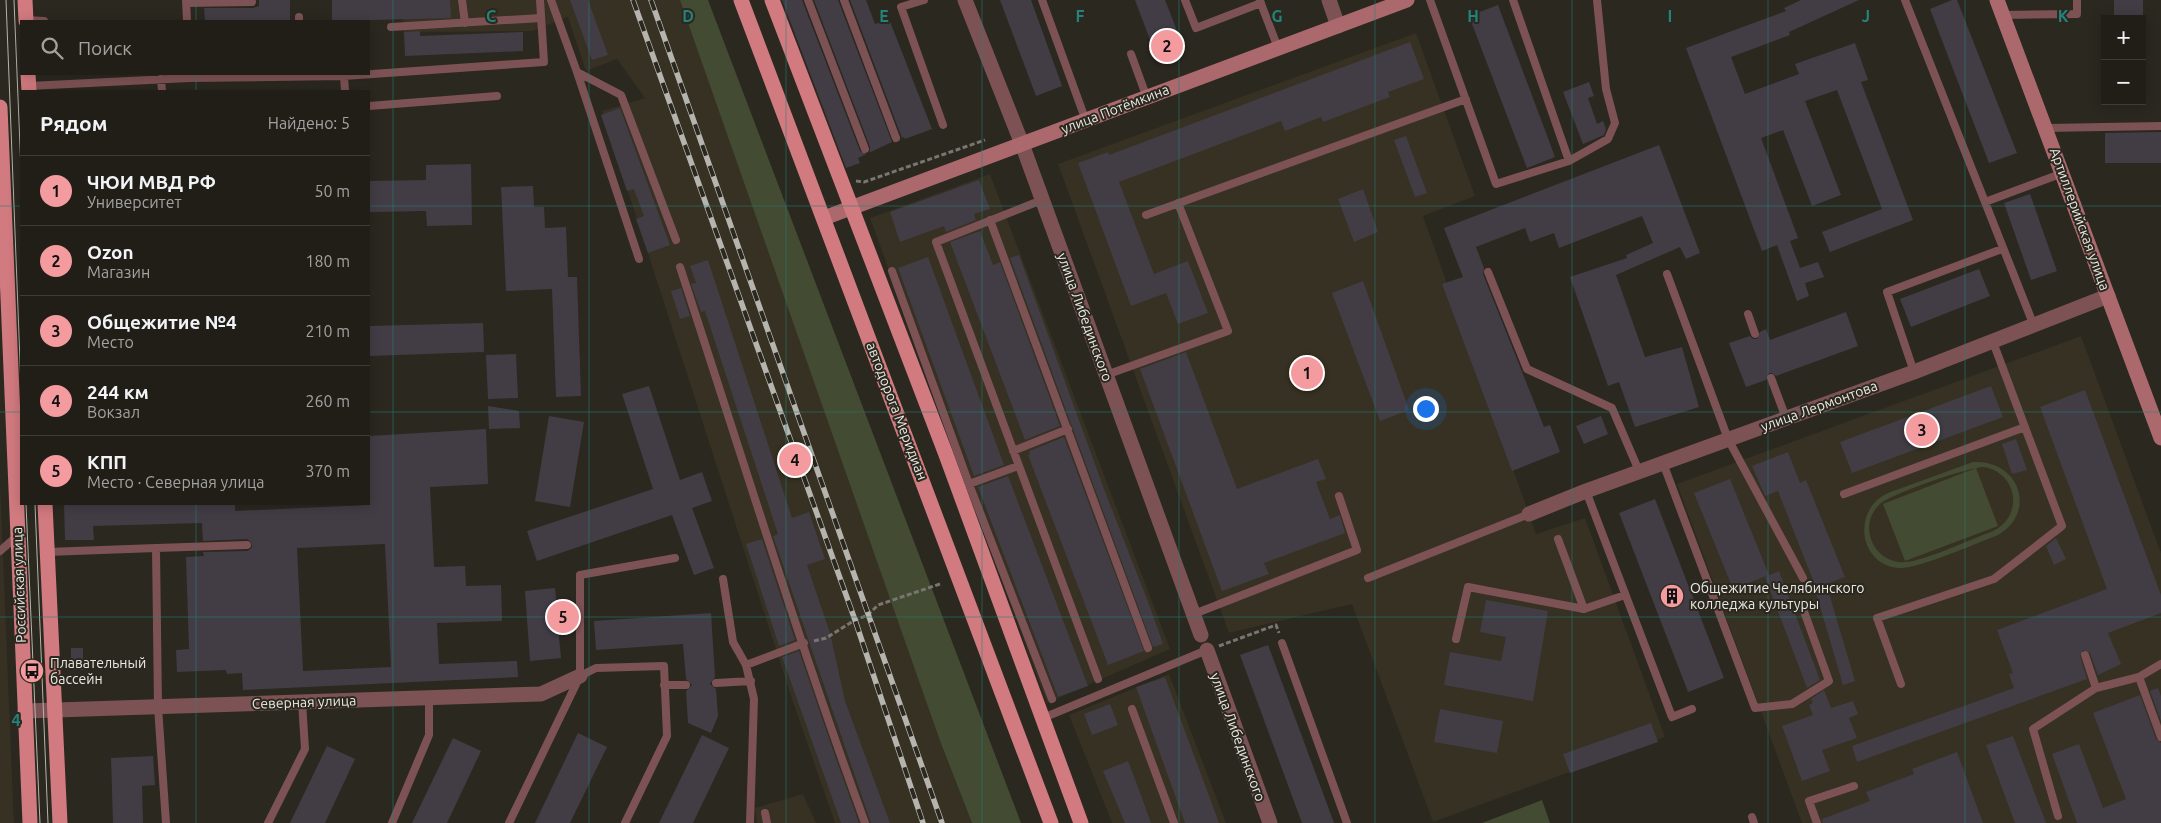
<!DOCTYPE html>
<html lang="ru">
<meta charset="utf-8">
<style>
:root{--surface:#201e17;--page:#2d2b24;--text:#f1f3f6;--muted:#a2a2a1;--line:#3d3c36;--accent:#f49b9f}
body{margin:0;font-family:Ubuntu,sans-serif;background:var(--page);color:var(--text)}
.controls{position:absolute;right:15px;top:15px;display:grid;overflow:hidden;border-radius:0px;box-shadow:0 2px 12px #0003}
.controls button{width:45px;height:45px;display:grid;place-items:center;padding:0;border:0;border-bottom:1px solid var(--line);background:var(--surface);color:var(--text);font:25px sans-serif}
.you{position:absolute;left:1425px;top:408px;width:18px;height:18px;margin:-12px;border:4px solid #fff;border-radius:50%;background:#1a73e8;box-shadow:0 0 0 8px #1a73e833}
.badge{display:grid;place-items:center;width:32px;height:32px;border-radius:50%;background:var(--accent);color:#111;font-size:16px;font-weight:700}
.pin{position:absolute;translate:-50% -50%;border:2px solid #fff;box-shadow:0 1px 5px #0006}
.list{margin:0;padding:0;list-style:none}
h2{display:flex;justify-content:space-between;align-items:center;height:65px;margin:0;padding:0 20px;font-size:21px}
h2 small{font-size:16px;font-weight:400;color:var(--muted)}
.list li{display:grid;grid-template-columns:32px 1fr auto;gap:15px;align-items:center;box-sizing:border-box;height:70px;padding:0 20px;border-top:1px solid var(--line)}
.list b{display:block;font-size:19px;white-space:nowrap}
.list p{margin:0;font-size:16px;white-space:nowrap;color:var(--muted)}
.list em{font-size:16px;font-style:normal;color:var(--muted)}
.icon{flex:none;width:28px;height:28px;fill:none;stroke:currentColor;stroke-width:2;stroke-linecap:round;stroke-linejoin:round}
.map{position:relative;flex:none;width:2161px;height:823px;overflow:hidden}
.search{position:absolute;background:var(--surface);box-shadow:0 2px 12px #0003;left:20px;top:20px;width:350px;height:55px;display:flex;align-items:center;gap:12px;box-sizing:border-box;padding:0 18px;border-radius:0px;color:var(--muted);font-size:19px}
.panel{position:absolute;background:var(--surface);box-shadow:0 2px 12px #0003;left:20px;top:90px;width:350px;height:415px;border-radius:0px}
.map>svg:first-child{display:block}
.built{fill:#363122}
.green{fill:#434b32;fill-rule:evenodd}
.building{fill:#423d45;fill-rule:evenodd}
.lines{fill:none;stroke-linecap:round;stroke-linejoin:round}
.path{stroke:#78766f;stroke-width:3;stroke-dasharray:5 2.5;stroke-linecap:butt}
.lane{stroke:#7d5254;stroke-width:8}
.street{stroke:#7d5254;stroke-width:15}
.secondary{stroke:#ac696d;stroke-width:15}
.primary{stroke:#d17a7f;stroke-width:15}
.tram{stroke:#b6b4ae;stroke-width:1}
.rail-casing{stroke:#b6b4ae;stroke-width:5.5}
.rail{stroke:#2a281f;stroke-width:4;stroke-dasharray:11;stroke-linecap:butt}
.grid{fill:none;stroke:#25827a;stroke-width:1;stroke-opacity:0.55}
.labels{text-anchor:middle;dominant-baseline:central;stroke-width:4;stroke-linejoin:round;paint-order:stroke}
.street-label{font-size:14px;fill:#ebe9e3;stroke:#2a281f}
.poi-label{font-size:14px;fill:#ebe9e3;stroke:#2a281f;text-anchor:start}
.grid-label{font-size:16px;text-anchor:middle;font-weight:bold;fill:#25827a;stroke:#2a281f;stroke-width:4;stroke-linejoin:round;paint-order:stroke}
</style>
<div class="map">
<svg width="2161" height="823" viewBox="0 0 2161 823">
<rect width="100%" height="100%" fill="#2a281f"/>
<!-- built -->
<path class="built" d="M402,0h280l258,741 32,82h-137l-42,-121 -191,-591 43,-13 -28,-39 -31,12 -18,-54 -36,14 -128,1z
M1416,33l59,163 -52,20 113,318 49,-16 80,219 -232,85 -81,-218 -123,29 -171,-469z
M990,174l180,475 -123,54 -177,-485z
M2081,336l80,217v270h-359l-125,-339z
M0,484l14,339h-14z
M1169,674l57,149h-114l-43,-108z
M803,794l13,29h-59l-2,-15z"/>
<!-- green -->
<path class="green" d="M680,0h28l313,823h-49l-32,-82z
M1973,462c46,-3 65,50 25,73 -21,8 -80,34 -99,33 -41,-3 -47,-59 -11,-75zM1984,467c34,6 40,49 9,64 -22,8 -66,29 -87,31 -31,3 -50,-36 -26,-58 11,-10 88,-37 104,-37z
M1976,468l22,58 -93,35 -22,-57z
M1542,800l8,23h-68z"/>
<!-- building -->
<path class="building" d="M259,0h31v21h-85l-1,-13h49l6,-2z
M332,0h118l1,18 -119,3z
M570,0h18l20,55 -16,5z
M782,0h20l58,151 7,3 3,-2v-5l-56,-147h24l54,142 -34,16 2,5 -14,5z
M850,0h16l9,24 14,-5 43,110 -27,10 -1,-2 -2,1z
M1000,0h31l31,86 -26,10z
M1135,0h30l18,46 -27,10z
M1801,0h58l-70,32 1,3 -59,22 14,37 54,-20 -4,-10 60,-21 13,37 -7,2 52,138 -83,32 -8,-20 60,-23 -45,-119 -32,11 36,94 -29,11 -29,-76 -22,8 37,100 -8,3 10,27 18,-6 6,15 -19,6 4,13 -12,5 -20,-56 -15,6 -76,-203 100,-37 -2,-3z
M1952,0h5l60,153 -28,10 -59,-154z
M2114,0h29v19h-29z
M1498,5l57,152 -28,11 -58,-152z
M420,31v5l103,-4v19l-118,5 -1,-24z
M1410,42l14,37 -36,13 2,5 -67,25 -2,-5 -36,14 -4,-10 -162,61 35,92 34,-13 20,52 -30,11 -12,-31 -35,13 -53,-143 30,-11 1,3z
M1589,82l5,14 -6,2 9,26 6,-3 3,8 -2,6 -21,9 -20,-52z
M620,108l50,137 -22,8 -12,-34 8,-3 -10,-27 -7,2 -26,-76z
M2161,132v31h-56v-30z
M1406,136l21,57 -12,4 -21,-57z
M1659,145l41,108 -14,6 -6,-12 -64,28 29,82 37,-10 17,60 -64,20 -16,-45 -11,4 -38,-109 57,-19 -1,-3 27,-12 -11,-27 -83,32 -5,-15 -24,9 -5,-14 -49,19 8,21 -1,6 61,153 6,-2 10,27 -48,19 -70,-187 21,-7 -19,-49z
M471,164l1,61 -45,1 -1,-15 -57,1v-31l57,-1v-15z
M979,180l11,29 -16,5 2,6 -30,12 -2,-6 -44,16 -10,-30z
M533,186l1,21h10l1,21 21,-1 2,50h9l4,119 -25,1 -4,-108 -46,2 -5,-104z
M1363,189l15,43 -24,10 -16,-43z
M2030,194l27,77 -26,9 -27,-77z
M980,231l13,34 7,-3 60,164 -35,14 -75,-198z
M1019,255l85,234 46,118 13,37 -10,3 -143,-389z
M928,257l76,208 -30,11 -76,-208z
M708,260l84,258 17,-6 16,47 -18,6 23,68 15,68 45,122h-19l-98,-287 5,-2 -73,-223 -4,1 -10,-28 5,-1 -6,-17z
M1979,269l11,27 -79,31 -11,-28z
M1363,281l46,129 -29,11 -48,-128z
M681,288l9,28 -10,3 -9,-28z
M1846,312l12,34 -82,30 -4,-3h-3l-3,7 -20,7 -17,-44 21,-7 3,3h4l3,-7 6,-3 4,11z
M483,323l1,29 -115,4v-30z
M1186,352l51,137 81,-30 8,20 -10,3 14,37 10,-4 5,18 -81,30 5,11 -47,17 -82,-222z
M516,354l2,44 -30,1 -2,-44z
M649,386l31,94 22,-8 10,29 -20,7 22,60 -20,7 -22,-60 -135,46 -10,-30 126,-42 -31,-95z
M1991,386l12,31 -151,56 -12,-31z
M2085,390l76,205v18l-53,20 13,31 -23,11 -8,-22 -7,-3 -3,6 7,23 -230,83 -5,-16 162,-58 -5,-14 4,-1 -16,-43 110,-41 -67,-182z
M488,406l31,5 1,17 -31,1z
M549,416l35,6 -14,85 -35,-6z
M1601,416l7,18 -24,10 -8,-18z
M486,429l2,55 -58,3 4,80 31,-1 1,20 35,-1 1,36 -65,2 2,41 78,-3 1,16 -275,13 -1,-17 -15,1 -1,-4 -49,2 -1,-22 13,-1 -3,-92 18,-1 -1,-4 45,-1 4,-4 -1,-5 -4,-3 -44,2 -1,-18 -109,3 1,14h-29l-1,-36h171v7l134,-6v-69zM385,544l6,123 -88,4 -6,-123z
M1064,437l80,214 -36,14 -80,-210 2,-1 -1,-3z
M2016,439l11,31 -15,4 -10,-30z
M1788,452l12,31 6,-3 39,97 -29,11 -38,-97 -13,5 -13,-30z
M1008,476l80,210 -30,11 -80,-210z
M1730,479l39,96 -36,14 -39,-96z
M1655,499l69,179 -36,14 -69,-179z
M2056,538l10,21 -12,6 -8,-19z
M762,539l33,101 -16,6 -33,-102z
M1779,571l41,109 -13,8 -42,-111z
M555,588l2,21h10v17h-9l3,32 -31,3 -5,-70z
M1828,590l27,91 -12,4 -27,-92z
M1486,600l62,11 -15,90 -89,-16 6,-33 51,9 5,-24 -26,-5z
M711,613l4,64 -5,7 6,5 2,27 -7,17 -23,-10 -2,-32 6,-6 -6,-6 -3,-35 -87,6 -2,-29z
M1268,645l9,24 57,154h-32l-62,-168z
M71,648h12v22h-12z
M799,651l36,105 24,67h-18l-59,-166z
M1165,677l54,146h-34l-49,-136z
M2158,688l3,8v25l-11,-30z
M1824,690l7,18 22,-7 5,13 -9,4 8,20 -35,12 8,21 -28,10 -20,-55 31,-11 -4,-10 4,-2 -2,-4z
M2140,695l16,44 5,4v80h-84l-25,-69 27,-10 24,64 23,-9 -33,-86z
M1110,704l8,21 -26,10 -8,-21z
M1440,709l63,12 -6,32 -63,-11z
M1651,723l7,19 -88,31 -7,-19z
M578,733l29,14 -37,76h-35z
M702,735l27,13 -36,75h-34z
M2013,736l33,87h-31l-29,-78z
M453,738l28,13 -34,72h-35z
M327,746l28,13 -30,64h-35z
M1957,752l26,71h-160l-1,-4 48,-18 -4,-9 48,-18 -2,-5z
M153,756l2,29 -13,1 1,37h-30l-2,-65z
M1128,761l10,26 13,36h-26l-22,-52z"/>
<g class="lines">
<!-- path -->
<path class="path" d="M856,181l8,1 121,-42
M814,641l12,-3 29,-18 13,-5 10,-10 62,-21
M1219,646l57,-21 3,8"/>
<!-- lane -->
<path class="lane" d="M186,0l1,21
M462,0l3,23
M551,0l26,72 44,23 55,145
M808,0l57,149
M844,0l52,138
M924,0l-23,7 42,118
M1042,0l44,121
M1185,0l11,28 65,-25
M1430,0l66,184 73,-23 -56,-161
M1905,0l80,202 78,-29
M1260,1l18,47
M186,3l66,-1
M2003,15l74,-1v-14
M299,17v4
M26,20l18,1
M391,27l150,-9
M1131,54l16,44
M577,72l62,187
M344,76l1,15
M161,79l1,12
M29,86l160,-8 155,-2 200,-14 -4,-62
M369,106l128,-10
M2046,128l115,-2
M1569,161l39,-22 7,-16 -9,-34 -9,-89
M1042,200l-106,42 162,437
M1985,202l49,124
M1146,215l320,-116
M990,220l158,428
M680,267c61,186 118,373 185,556
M892,271l77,213 83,215
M1488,272l39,97 85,39 27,63
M1667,274l61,165 75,139
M1748,314l7,20
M1914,372l-27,-80 115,-43
M1106,375l122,-44 -50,-128
M1771,378l15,40
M1013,451l55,-22
M1663,463l92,245 37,-4 37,-23 -28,-78
M969,484l49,-18
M1586,491l86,226 20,-8
M1844,494l181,-67
M1558,539l26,70 41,-14
M156,548l91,-3
M0,551l17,-15
M47,552l109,-4 2,159 8,116
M1368,578l161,-64
M723,579l10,63 13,23 8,34 -4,124
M1194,614l163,-64 -18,-54
M1456,639l12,-52 116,22
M1282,643l65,180
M2085,655l11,33
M2161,664l-22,13 22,60
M746,665l58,-22
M580,676l16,-8 68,-2 3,70 -42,87
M716,683l35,-2
M1901,684l-24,-66 117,-39 68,-53 -69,-184
M664,685h22
M1132,709l42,114
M1043,718l164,-68
M765,813l2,10
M2058,816l-25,-87 63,-41 43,-11
M1752,817l2,6
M268,823l37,-74 -3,-47
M392,823l37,-88v-37
M509,823l71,-147v-101l95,-17
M1817,823l-8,-22 45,-15"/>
<!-- street -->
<path class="street" d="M965,0l57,144 179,491
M1329,0l9,26
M1529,514l57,-23 328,-119 194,-76
M1207,650l63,173
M25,711l516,-17 39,-18"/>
<!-- secondary -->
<path class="secondary" d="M1997,0l164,438
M824,218l583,-218"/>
<!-- primary -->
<path class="primary" d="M25,0l1,21
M741,0l310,823
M772,0l173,452 136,371
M28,74l1,17
M0,107l30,716
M45,504l15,319"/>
<!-- tram -->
<path class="tram" d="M6,0l15,387
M14,0l7,171
M26,504l14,319
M35,504l13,319"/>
<!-- rail casing -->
<g class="rail-casing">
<path id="rail" d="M633,0l222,620 68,203
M651,0l291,823"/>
</g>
<!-- rail -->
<use href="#rail" class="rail"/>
</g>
<!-- grid -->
<path class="grid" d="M196,0v21M393,0v823M589,0v823M786,0v823M982,0v823M1179,0v823M1375,0v823M1572,0v823M1768,0v823M1965,0v823M196,74v17M0,206h21M369,206h1792M0,412h21M369,412h1792M196,504v319M0,617h2161"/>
<!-- icons -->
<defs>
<g id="building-disc" transform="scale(1.25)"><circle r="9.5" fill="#f49b9f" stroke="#2a281f"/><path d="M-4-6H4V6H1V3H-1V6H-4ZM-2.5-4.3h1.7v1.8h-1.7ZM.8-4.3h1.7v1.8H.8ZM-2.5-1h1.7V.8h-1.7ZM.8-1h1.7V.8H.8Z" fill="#111"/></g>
<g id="bus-disc" transform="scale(1.25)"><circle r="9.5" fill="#f49b9f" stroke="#2a281f"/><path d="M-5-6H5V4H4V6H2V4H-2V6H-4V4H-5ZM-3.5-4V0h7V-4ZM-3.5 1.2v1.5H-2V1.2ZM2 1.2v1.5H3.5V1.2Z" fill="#111"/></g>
</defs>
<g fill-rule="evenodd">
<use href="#building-disc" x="1672" y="596"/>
<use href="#bus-disc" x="32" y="671"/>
</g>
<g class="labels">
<!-- street labels -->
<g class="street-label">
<text transform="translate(1115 109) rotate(-21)">улица Потёмкина</text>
<text transform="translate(2080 219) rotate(70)">Артиллерийская улица</text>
<text transform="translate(1085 317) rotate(70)">улица Либединского</text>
<text transform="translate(1819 406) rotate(-20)">улица Лермонтова</text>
<text transform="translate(897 411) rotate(69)">автодорога Меридиан</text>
<text transform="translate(19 585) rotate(-92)">Российская улица</text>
<text transform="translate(304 702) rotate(-2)">Северная улица</text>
<text transform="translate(1238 737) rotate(70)">улица Либединского</text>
</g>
<!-- poi labels -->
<g class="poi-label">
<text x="1690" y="588">Общежитие Челябинского<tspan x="1690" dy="16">колледжа культуры</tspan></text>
<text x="50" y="663">Плавательный<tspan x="50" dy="16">бассейн</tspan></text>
</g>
</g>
<g class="grid-label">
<text x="491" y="22">C</text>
<text x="688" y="22">D</text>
<text x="884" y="22">E</text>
<text x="1080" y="22">F</text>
<text x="1277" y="22">G</text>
<text x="1473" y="22">H</text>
<text x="1670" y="22">I</text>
<text x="1866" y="22">J</text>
<text x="2063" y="22">K</text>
<text x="16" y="726">4</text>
</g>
</svg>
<div class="controls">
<button>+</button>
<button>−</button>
</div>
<div class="you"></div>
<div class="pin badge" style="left:1307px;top:373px">1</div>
<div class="pin badge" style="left:1167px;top:46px">2</div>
<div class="pin badge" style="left:1922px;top:430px">3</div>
<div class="pin badge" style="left:795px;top:460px">4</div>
<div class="pin badge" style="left:563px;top:617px">5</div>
<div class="search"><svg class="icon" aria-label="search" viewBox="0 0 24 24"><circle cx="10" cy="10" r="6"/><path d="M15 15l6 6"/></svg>Поиск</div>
<section class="panel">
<h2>Рядом<small>Найдено: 5</small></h2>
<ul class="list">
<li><span class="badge">1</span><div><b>ЧЮИ МВД РФ</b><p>Университет</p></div><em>50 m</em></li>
<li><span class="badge">2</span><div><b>Ozon</b><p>Магазин</p></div><em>180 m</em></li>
<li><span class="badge">3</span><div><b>Общежитие №4</b><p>Место</p></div><em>210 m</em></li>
<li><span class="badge">4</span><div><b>244 км</b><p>Вокзал</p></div><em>260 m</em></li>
<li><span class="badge">5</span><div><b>КПП</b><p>Место · Северная улица</p></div><em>370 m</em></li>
</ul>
</section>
</div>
